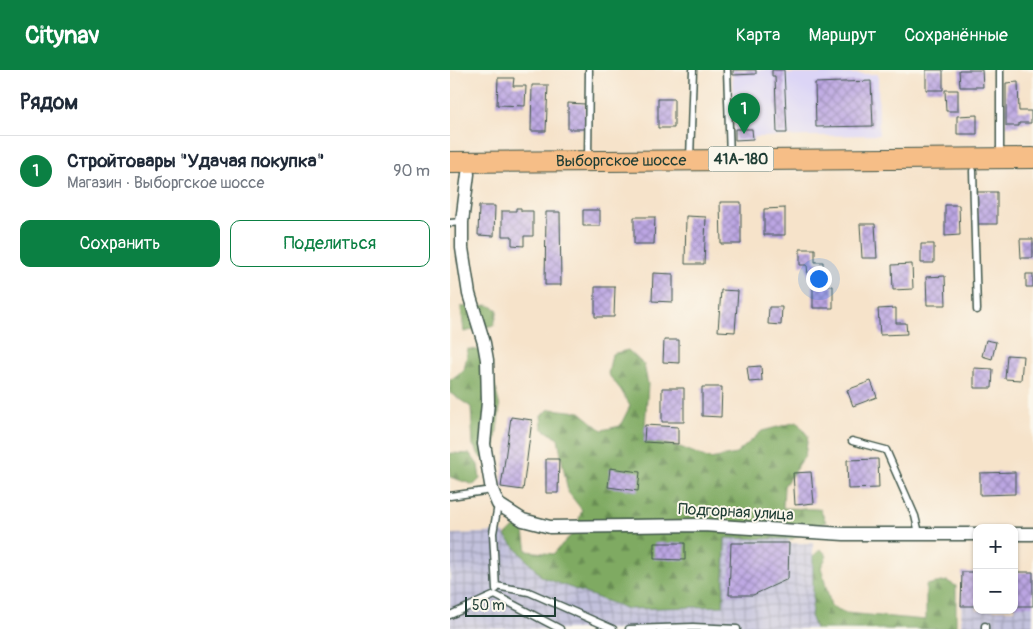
<!DOCTYPE html>
<html lang="ru">
<meta charset="utf-8">
<style>
:root{--surface:#fff;--page:#f2f2f3;--text:#1f2937;--muted:#747a83;--line:#e0e1e3;--accent:#0b8043}
body{margin:0;font-family:Pangolin,sans-serif;background:var(--page);color:var(--text)}
.controls{position:absolute;right:15px;bottom:15px;display:grid;overflow:hidden;border-radius:10px;box-shadow:0 1px 4px #0004}
.controls button{width:45px;height:45px;display:grid;place-items:center;padding:0;border:0;border-bottom:1px solid var(--line);background:var(--surface);color:var(--text);font:25px sans-serif}
.scale{position:absolute;left:15px;bottom:12px;width:91px;box-sizing:border-box;padding-left:5px;border:2px solid #1f3d34;border-top:0;font-size:14px;line-height:18px;white-space:nowrap;color:#1f3d34;-webkit-text-stroke:4px #fbf7ec;paint-order:stroke}
.you{position:absolute;left:368px;top:208px;width:18px;height:18px;margin:-12px;border:4px solid #fff;border-radius:50%;background:#1a73e8;box-shadow:0 0 0 8px #1a73e833}
.badge{display:grid;place-items:center;width:32px;height:32px;border-radius:50%;background:var(--accent);color:#fff;font-size:16px;font-weight:700}
.pin{position:absolute;translate:-50% -41px;filter:drop-shadow(0 1px 2px #0008)}
.pin::after{content:'';position:absolute;top:26px;width:18px;height:15px;background:inherit;clip-path:polygon(0 0,100% 0,50% 100%)}
.list{margin:0;padding:0;list-style:none}
h2{display:flex;justify-content:space-between;align-items:center;height:65px;margin:0;padding:0 20px;font-size:21px}
h2 small{font-size:16px;font-weight:400;color:var(--muted)}
.list li{display:grid;grid-template-columns:32px 1fr auto;gap:15px;align-items:center;box-sizing:border-box;height:70px;padding:0 20px;border-top:1px solid var(--line)}
.list b{display:block;font-size:19px;white-space:nowrap}
.list p{margin:0;font-size:16px;white-space:nowrap;color:var(--muted)}
.list em{font-size:16px;font-style:normal;color:var(--muted)}
.actions{display:flex;gap:10px;padding:15px 20px}
.actions a{flex:1;padding:11px 0;border:1px solid var(--accent);border-radius:10px;text-align:center;font-size:18px;color:var(--accent)}
.actions .main{background:var(--accent);color:#fff}
.map{position:relative;flex:none;width:583px;height:559px;overflow:hidden}
header{display:flex;align-items:center;gap:30px;box-sizing:border-box;height:70px;padding:0 25px;background:var(--accent);color:#fff}
header strong{font-size:24px}
nav{display:flex;gap:28px;margin-inline-start:auto;font-size:18px}
main{display:flex}
aside{flex:1;background:var(--surface)}
.map>svg:first-child{display:block}
.built{fill:#dcd5f6}
.industrial{fill:url(#industrial-grid)}
.forest{fill:url(#forest-firs);stroke:#4f744b}
.building{fill:url(#building-cross-hatch)}
.lines{fill:none;stroke-linecap:round;stroke-linejoin:round}
.lane-casing{stroke:#3f564a;stroke-width:9}
.street-casing{stroke:#3f564a;stroke-width:15}
.primary-casing{stroke:#3f564a;stroke-width:22}
.lane{stroke:#fff;stroke-width:6}
.street{stroke:#fff;stroke-width:12}
.primary{stroke:#f6be87;stroke-width:20}
.labels{text-anchor:middle;dominant-baseline:central;stroke-width:4;stroke-linejoin:round;paint-order:stroke}
.shield{fill:#fbf7ec;stroke:#61756b;stroke-width:1}
.shield-label{font-size:15px;font-weight:bold;fill:#1f3d34}
.street-label{font-size:16px;fill:#1f3d34;stroke:#fbf7ec}
</style>
<header>
<strong>Citynav</strong>
<nav><a>Карта</a><a>Маршрут</a><a>Сохранённые</a></nav>
</header>
<main>
<aside>
<h2>Рядом<small></small></h2>
<ul class="list">
<li><span class="badge">1</span><div><b>Cтройтовары &quot;Удачая покупка&quot;</b><p>Магазин · Выборгское шоссе</p></div><em>90 m</em></li>
</ul>
<div class="actions"><a class="main">Сохранить</a><a>Поделиться</a></div>
</aside>
<div class="map">
<svg width="583" height="559" viewBox="0 0 583 559">
<defs>
<pattern id="industrial-grid" width="8" height="8" patternUnits="userSpaceOnUse" patternTransform="scale(1.25)"><rect width="8" height="8" fill="#c2c1dc"/><path d="M0 4h8M4 0v8" fill="none" stroke="#9d9eb3"/></pattern>
<pattern id="forest-firs" width="22" height="20" patternUnits="userSpaceOnUse" patternTransform="scale(1.25)"><rect width="22" height="20" fill="#7faa62"/><path d="M5 1l3.5 6h-7zM16 11l3.5 6h-7z" fill="#678c52"/></pattern>
<pattern id="building-cross-hatch" width="8" height="8" patternUnits="userSpaceOnUse" patternTransform="scale(1.25)"><rect width="8" height="8" fill="#bca6e3"/><path d="M0 0l8 8M0 8l8-8" fill="none" stroke="#9888b9"/></pattern>
</defs>
<rect width="100%" height="100%" fill="#fbf7ec"/>
<filter id="ink" filterUnits="userSpaceOnUse"><feTurbulence type="fractalNoise" baseFrequency=".02" numOctaves="2"/><feDisplacementMap in="SourceGraphic" scale="10" xChannelSelector="R" yChannelSelector="G"/><feConvolveMatrix kernelMatrix="1 2 1 2 8 2 1 2 1" color-interpolation-filters="sRGB"/></filter>
<filter id="wash" filterUnits="userSpaceOnUse"><feTurbulence type="fractalNoise" baseFrequency=".0096" numOctaves="4" result="noise"/><feDisplacementMap in="SourceGraphic" scale="20" xChannelSelector="R" yChannelSelector="G"/><feGaussianBlur stdDeviation="1.12" result="paint"/><feColorMatrix in="noise" values="0 0 0 0 0 0 0 0 0 0 0 0 0 0 0 0 0 1.4 0 .05"/><feComposite in="paint" operator="in"/></filter>
<g filter="url(#wash)">
<rect width="100%" height="100%" fill="#f6e3ca"/>
<!-- built -->
<path class="built" d="M282,0h55v4h91l1,61 -125,2 -1,4 -19,1z"/>
<!-- industrial -->
<path class="industrial" d="M53,462l39,45 86,32 97,-71h64v5h24v56l-2,19 4,11h-365v-95z
M512,502h15v38h37v-38h19v57h-72z"/>
<!-- forest -->
<path class="forest" d="M39,235l9,5 -4,15 -30,7 -3,-25z
M18,279l18,2 14,56 -7,54 -12,-3 -8,-13 -2,-38 -21,-14v-13l14,-10z
M178,280l16,15 4,19 -4,57 36,6 30,12 26,-5 26,-23 35,-9 11,14 -3,20 -21,30 -1,22 37,1 6,13 -34,17 -67,-1 -2,68 -95,3 -86,-32 -37,-41 10,-10h8l4,25 26,3 22,-23 7,-21 -14,-18 -10,-53 -16,-11 -1,-13 9,-6 30,3 22,18 18,-4 10,-20 -9,-16 -13,-16 4,-20z
M0,383l20,1 8,11 2,14 -6,6 -24,-8z
M371,479l6,7 -6,11 10,39 15,7 80,7v-35l21,-4 9,5v43h-141l-4,-11 2,-19v-43z"/>
<g id="blocks">
<!-- building -->
<path class="building" d="M283,0h23v4l-23,1z
M322,0h12l3,63h-10l-2,-57h-3z
M476,0h17v20h-17z
M509,0h23l1,17h-23z
M48,8h16l-1,8h13l-1,20 -28,-1z
M421,11l2,45 -57,1 -1,-44z
M568,12l1,29h12v12h-12v3h-13v-43z
M82,15h16l-2,46h-15z
M495,20h13v21h-12z
M208,29h16v29h-16z
M118,33l17,1v25h-17z
M527,45v19h-20v-18z
M285,59h17l1,10 -18,1z
M527,122h20v32h-20z
M270,132h21v42h-20z
M495,135h14l1,30 -15,1z
M29,136h16l-1,30 -16,-1z
M66,138h5v3h12v25h-9v10l-12,-1v-9h-10v-25h14z
M335,138v27h-21v-26z
M133,140h17v16h-17z
M96,142h14l1,73h-16z
M236,146l20,1 -2,47h-19z
M184,147h21l-1,27h-20z
M410,154h15l2,34h-15z
M570,169h13v19h-12z
M471,174h13v19h-13z
M350,179h15v13h8v14h-15l-1,-11h-7z
M462,194l1,25 -20,1 -1,-25z
M203,203l20,1v28l-21,-1z
M576,204h7v13h-7z
M495,206l1,29h-19l-1,-28z
M363,216h20v22h-20z
M145,217h20l-1,30h-19z
M271,220l17,1 -3,41 -17,-1z
M319,237h13l-1,18 -13,-1z
M446,238v15h10l1,11 -27,1 -2,-26z
M214,270h15v23l-16,-1z
M536,270l10,2 -4,17 -10,-3z
M557,285l16,1 -2,24 -16,-1z
M311,296l1,15 -13,1 -2,-15z
M524,298l19,1 -1,19h-18z
M421,311l6,16 -24,9 -6,-16z
M252,317h20l-1,30 -19,-1z
M212,318h22v34h-22z
M61,347l21,3 -9,70 -22,-3z
M195,355l33,2v17l-34,-2z
M96,389h13l-1,34h-12z
M428,389l1,29 -31,1 -1,-29z
M160,398l30,4 -2,19 -30,-4z
M361,402l3,31 -19,2 -2,-32z
M565,402v22l-35,1v-22z
M204,473h31v17l-31,-1z
M281,473h58l-1,36 -35,16h-24z
M512,502h15v34h-16z
M564,502h19v34h-19z"/>
</g>
</g>
<g filter="url(#ink)">
<use href="#blocks" fill-opacity="0" stroke="#3f564a" stroke-width="1"/>
<g class="lines">
<!-- lane casing -->
<g class="lane-casing">
<path id="lane" d="M277,0l3,88
M550,87v-87
M138,89l1,-89
M240,89l3,-89
M523,101l4,139
M0,153l12,-1
M402,371l34,9 29,66 4,17
M0,426l42,-6
M46,516l33,6 84,37
M46,519l-3,-56 5,-28
M0,545l45,-20 65,34
M535,556v3
M179,559l64,-2 44,2"/>
</g>
<!-- street casing -->
<g class="street-casing">
<path id="street" d="M18,104l-6,48v26l7,46 15,49 3,17 1,42 -4,42 8,46 6,14 25,16 27,7 153,-2 141,9h133
M564,464h19"/>
</g>
<!-- primary casing -->
<g class="primary-casing">
<g id="primary">
<path id="s1" d="M0,92l583,-4"/>
</g>
</g>
<!-- lane -->
<use href="#lane" class="lane"/>
<!-- street -->
<use href="#street" class="street"/>
<!-- primary -->
<use href="#primary" class="primary"/>
</g>
</g>
<g class="labels">
<!-- shield labels -->
<rect class="shield" x="258.5" y="76.5" width="65" height="25" rx="4"/>
<g class="shield-label">
<text x="291" y="89">41А-180</text>
</g>
<!-- street labels -->
<g class="street-label">
<text stroke="none"><textPath href="#s1" startOffset="171">Выборгское шоссе</textPath></text>
<text transform="translate(286 442) rotate(3)">Подгорная улица</text>
</g>
</g>
</svg>
<div class="controls">
<button>+</button>
<button>−</button>
</div>
<div class="scale">50 m</div>
<div class="you"></div>
<div class="pin badge" style="left:294px;top:64px">1</div>
</div>
</main>
